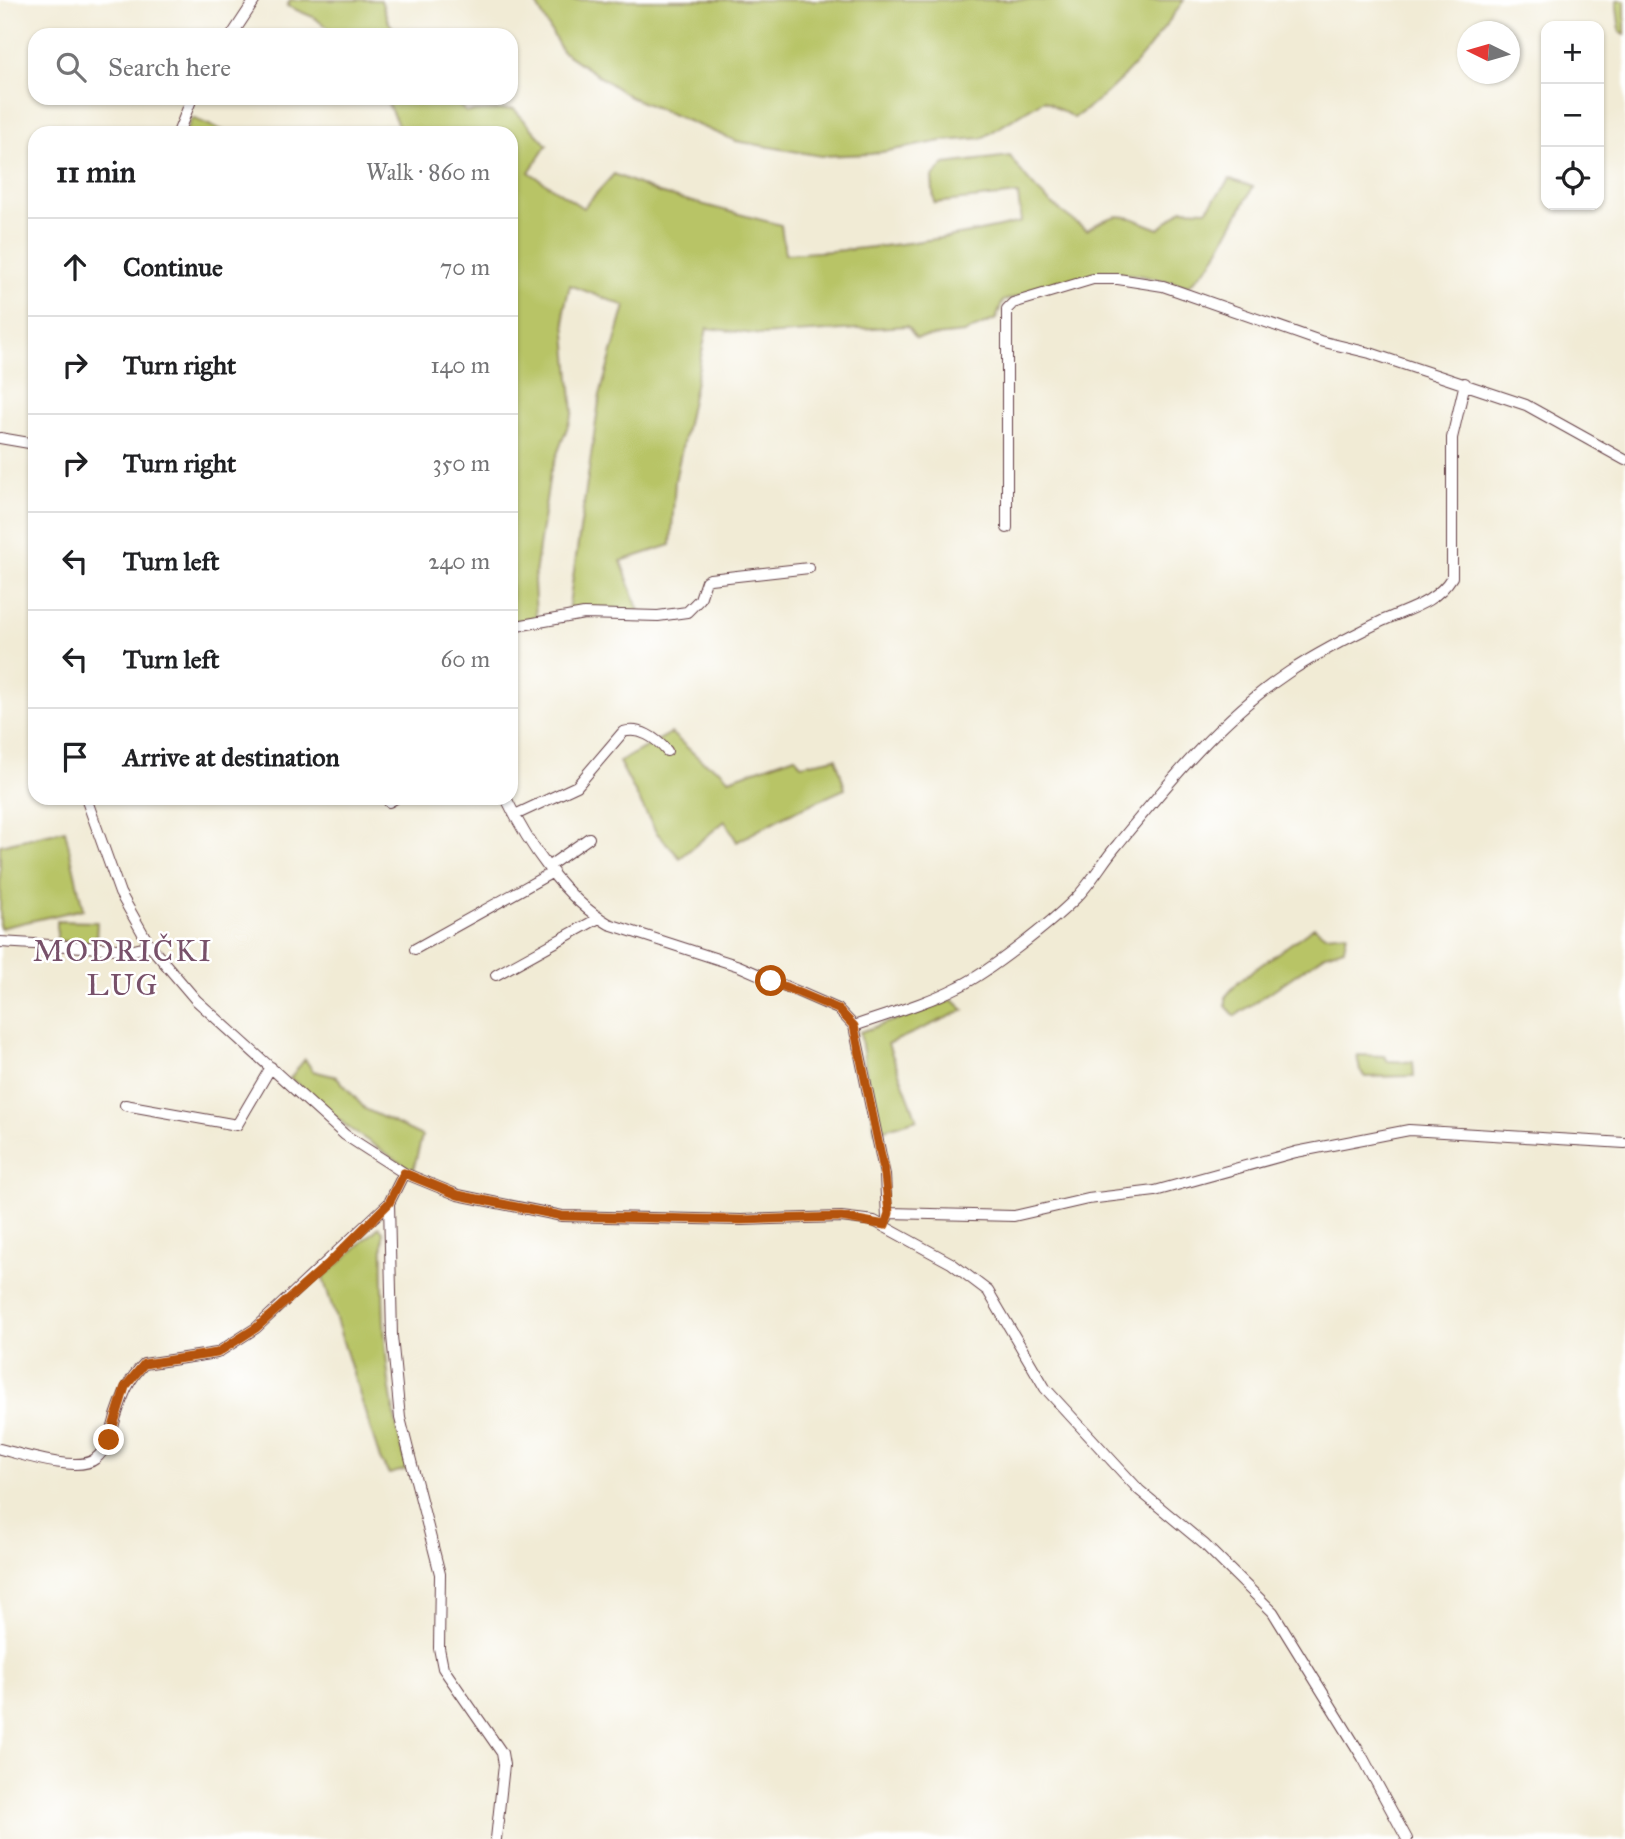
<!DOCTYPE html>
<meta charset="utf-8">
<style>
:root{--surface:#fff;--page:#f6f6f6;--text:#202124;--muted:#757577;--line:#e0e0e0}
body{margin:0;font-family:"IM FELL Great Primer",serif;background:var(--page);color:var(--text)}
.controls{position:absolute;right:21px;top:21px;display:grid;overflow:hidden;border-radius:14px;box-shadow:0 2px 5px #0004}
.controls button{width:63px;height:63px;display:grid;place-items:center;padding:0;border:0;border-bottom:2px solid var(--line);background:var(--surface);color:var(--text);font:35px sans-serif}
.compass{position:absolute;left:1457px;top:21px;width:63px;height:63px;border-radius:50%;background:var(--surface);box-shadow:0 2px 5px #0004;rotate:275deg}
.stop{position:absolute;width:21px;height:21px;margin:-16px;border:5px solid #b45309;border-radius:50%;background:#fff}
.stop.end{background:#b45309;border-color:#fff;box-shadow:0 2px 7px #0008}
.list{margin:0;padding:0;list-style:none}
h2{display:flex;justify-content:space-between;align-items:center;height:91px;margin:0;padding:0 28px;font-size:30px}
h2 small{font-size:23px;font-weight:400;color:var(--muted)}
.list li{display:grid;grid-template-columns:46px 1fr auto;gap:21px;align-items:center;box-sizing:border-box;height:98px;padding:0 28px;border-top:2px solid var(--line)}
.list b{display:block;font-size:26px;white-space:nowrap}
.list em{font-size:23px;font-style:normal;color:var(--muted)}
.icon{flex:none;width:38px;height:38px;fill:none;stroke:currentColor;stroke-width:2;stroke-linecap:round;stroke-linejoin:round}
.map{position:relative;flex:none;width:1625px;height:1839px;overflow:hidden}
.search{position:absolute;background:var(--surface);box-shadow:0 2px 5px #0004;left:28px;top:28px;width:490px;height:77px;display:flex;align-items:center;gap:18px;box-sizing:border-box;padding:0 24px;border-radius:21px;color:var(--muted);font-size:26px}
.panel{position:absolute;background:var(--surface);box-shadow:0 2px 5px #0004;left:28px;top:126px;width:490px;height:679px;border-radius:21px}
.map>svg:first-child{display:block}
.green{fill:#b8c466;stroke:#817248;stroke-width:2}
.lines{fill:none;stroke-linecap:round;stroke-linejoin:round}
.street-casing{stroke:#633e44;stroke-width:12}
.street{stroke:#fff;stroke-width:10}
.route{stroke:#b45309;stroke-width:9}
.labels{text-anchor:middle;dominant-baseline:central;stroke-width:5;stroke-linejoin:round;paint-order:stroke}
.quarter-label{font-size:30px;letter-spacing:2px;fill:#78516a;stroke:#fff}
</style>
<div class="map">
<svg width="1625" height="1839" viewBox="0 0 1625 1839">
<rect width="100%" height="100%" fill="#fff"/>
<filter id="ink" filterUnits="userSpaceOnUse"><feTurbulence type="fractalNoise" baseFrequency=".0143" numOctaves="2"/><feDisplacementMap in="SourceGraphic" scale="14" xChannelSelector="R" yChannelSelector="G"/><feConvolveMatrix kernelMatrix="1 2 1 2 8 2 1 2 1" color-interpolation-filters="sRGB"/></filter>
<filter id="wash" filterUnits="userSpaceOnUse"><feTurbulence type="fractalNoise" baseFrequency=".00686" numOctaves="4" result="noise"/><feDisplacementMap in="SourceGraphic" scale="28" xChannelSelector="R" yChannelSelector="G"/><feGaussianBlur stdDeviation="1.57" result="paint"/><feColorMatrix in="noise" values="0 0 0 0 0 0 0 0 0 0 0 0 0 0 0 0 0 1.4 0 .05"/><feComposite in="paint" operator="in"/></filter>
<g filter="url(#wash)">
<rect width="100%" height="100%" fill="#f1ebd5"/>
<!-- green -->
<path class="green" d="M290,0h91l7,21 10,14h-60l-25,-18 -26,-11z
M534,0h650c-32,46 -63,87 -110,118l-30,-18 -62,38 -40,3 -71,13 -50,2 -85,-15 -106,-44 -68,-46z
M1616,0h9v35l-5,-3z
M385,98h67l14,14 48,-3 33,36 -18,27 54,36 31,-34 45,19 122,32 4,29c80,-4 158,-13 236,-32l-3,-28 -84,9 -2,-26 13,-13 65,-8c23,34 43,51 77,74 34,-22 37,-14 72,-1l23,-20 24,1 24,-31 23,8 -41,75 -23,24 -51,-11 -38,-3 -97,29 -7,18 -32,14 -48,5 -9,-12 -145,9 -55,-7 -32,153 -4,64 -50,16 19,53 -36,-5 -36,2 32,-216 25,-89 -55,-21 -6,25 9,102 -23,61 -16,108 2,37 -25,4v-489h-109z
M192,118l37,15h-44z
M671,733l31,28 18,9 9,9 66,-23 6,9 35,-7 9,31 -61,27 -47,26 -12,-21 -45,37 -24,-26 -37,-70z
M65,830l18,79 -83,19v-83z
M57,921l40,1 -1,20 -39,-1z
M1314,927l11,8 22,-2 -3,15 -18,6 -91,62 -9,-10v-10l14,-16z
M953,1000l11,10 -76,34 29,75 -42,13 -15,-100z
M1357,1055l27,1 4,5 25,1 1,14 -49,1 -5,-6z
M305,1059l8,12 24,6 28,32 57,27 -9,35 -63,-42 -60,-51z
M379,1227l4,4c-1,81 0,159 25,238l-19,5 -9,-15 -57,-181z"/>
</g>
<g filter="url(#ink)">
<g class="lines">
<!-- street casing -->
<g class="street-casing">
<path id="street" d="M232,35l23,-35
M178,133l14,-35
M0,438l35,6
M1007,528v-219l6,-6 80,-24h25l45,7 157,55 50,12 156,52 99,55
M511,627l73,-13 74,2 29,-4 13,-13 6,-18 4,-2 99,-11
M86,798l34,95 30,53 46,54 149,135 59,38 54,22 104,21 179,4 100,-3 33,4 77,42 37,28 57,97 94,102 65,54 69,68 90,146 44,81
M506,798c22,46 58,100 103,126l130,42 99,43 16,17c34,-12 71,-22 104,-39 30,-14 94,-65 118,-89 16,-16 27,-37 42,-54 50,-61 105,-128 171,-172 29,-19 62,-36 93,-51 26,-12 54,-18 70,-44v-139l13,-55
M389,802l7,-4
M515,815l62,-29 46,-54c17,-5 33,6 44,19
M549,866l40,-28
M0,942l134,8 16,-4
M415,949l138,-77
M496,975l103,-57
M854,1026l31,149 2,43
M125,1105l112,20 34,-58
M389,1203l3,133 8,82 40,156 -1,74 4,20 59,85 2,12 -8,74
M889,1213l125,3 74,-17 67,-8 141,-39 113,-22 216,13
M0,1449c21,5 78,24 95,10 13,-10 17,-28 21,-43 7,-21 12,-36 28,-52l73,-11 39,-25 133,-125 15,-30"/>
</g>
<!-- street -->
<use href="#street" class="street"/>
</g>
</g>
<g class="lines" filter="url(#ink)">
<!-- route -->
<path class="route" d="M109,1440l16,-53 19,-23 73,-11 39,-25 73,-65 60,-60 15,-30 54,22 104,21 179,4 100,-3 44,8 4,-12 -4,-38 -31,-149 -16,-17 -67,-28"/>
</g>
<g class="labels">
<!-- quarter labels -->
<g class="quarter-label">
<text x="123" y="951">MODRIČKI<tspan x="123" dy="34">LUG</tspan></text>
</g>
</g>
</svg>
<div class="controls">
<button>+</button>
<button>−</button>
<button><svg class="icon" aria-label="locate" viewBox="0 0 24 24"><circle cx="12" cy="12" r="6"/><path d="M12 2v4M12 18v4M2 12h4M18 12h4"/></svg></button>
</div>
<svg class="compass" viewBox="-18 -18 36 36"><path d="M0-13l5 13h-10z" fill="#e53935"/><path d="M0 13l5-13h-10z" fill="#757577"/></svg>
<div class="stop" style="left:771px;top:981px"></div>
<div class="stop end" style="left:109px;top:1440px"></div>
<div class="search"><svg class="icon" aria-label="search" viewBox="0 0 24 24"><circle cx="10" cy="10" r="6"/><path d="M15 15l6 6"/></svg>Search here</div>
<section class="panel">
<h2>11 min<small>Walk · 860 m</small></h2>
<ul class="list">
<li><svg class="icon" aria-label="ahead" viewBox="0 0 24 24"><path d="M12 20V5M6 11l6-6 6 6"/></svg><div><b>Continue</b></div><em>70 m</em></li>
<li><svg class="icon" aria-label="right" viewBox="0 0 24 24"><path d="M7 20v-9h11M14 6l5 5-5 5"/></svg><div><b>Turn right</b></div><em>140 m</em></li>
<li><svg class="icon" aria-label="right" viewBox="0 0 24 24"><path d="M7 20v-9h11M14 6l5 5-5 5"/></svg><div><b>Turn right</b></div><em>350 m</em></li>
<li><svg class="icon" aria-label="left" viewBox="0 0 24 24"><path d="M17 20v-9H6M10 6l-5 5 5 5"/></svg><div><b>Turn left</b></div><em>240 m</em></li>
<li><svg class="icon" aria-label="left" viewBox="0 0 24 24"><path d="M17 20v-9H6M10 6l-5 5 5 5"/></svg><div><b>Turn left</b></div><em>60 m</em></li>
<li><svg class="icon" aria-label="arrive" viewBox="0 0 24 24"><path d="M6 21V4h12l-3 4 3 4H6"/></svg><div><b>Arrive at destination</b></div></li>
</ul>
</section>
</div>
